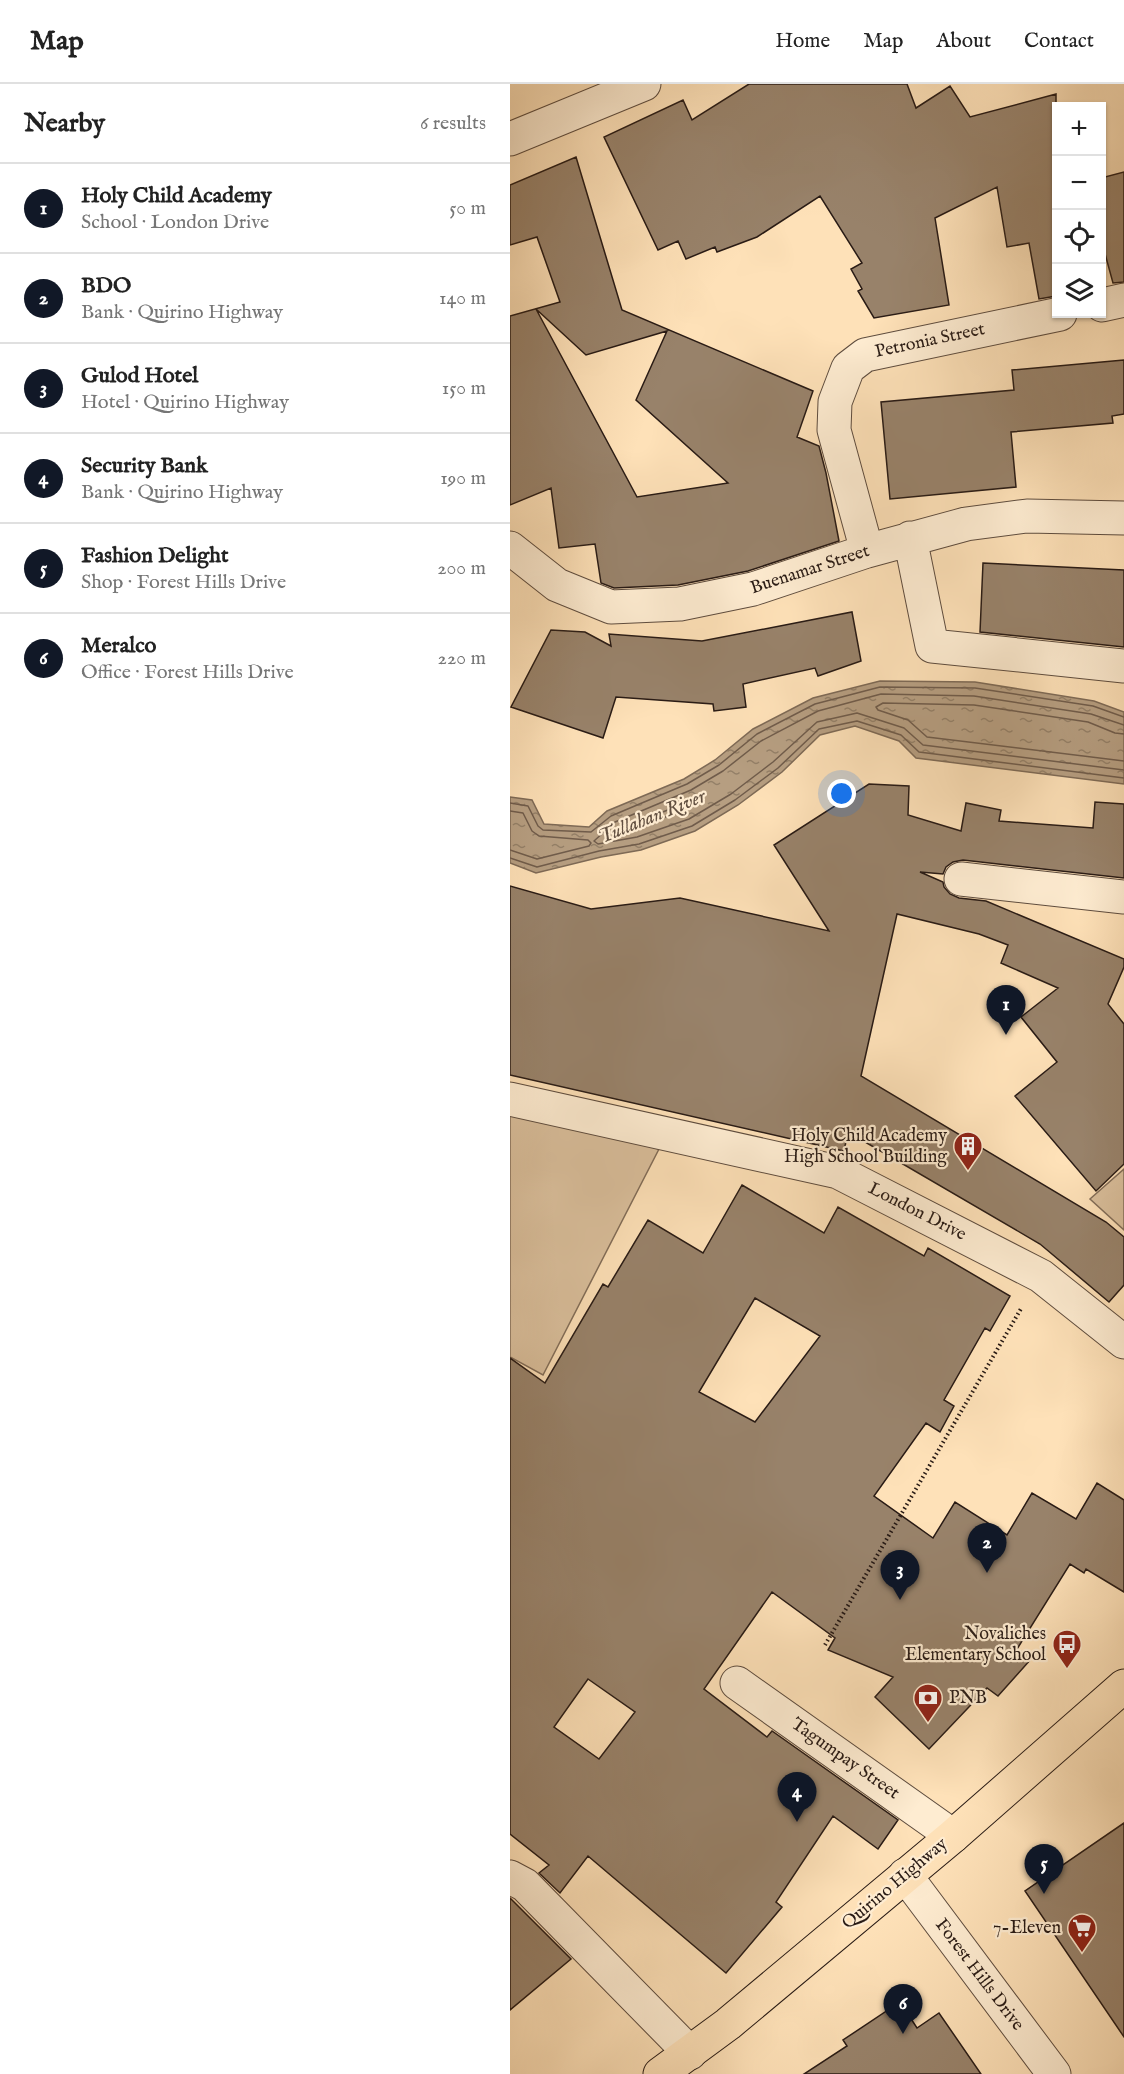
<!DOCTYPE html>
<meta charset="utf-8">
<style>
:root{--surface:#fff;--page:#f6f6f6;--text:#222;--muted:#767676;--line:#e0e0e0;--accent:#111827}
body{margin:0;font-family:"IM FELL English",serif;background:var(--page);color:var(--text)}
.controls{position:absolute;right:18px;top:18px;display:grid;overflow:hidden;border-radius:0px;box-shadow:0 2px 4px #0004}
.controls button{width:54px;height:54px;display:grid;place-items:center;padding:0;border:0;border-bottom:2px solid var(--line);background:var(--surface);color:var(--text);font:30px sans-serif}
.you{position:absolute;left:332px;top:710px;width:21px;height:21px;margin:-15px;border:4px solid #fff;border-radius:50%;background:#1a73e8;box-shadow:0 0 0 9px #1a73e833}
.badge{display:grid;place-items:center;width:39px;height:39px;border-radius:50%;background:var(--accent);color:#fff;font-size:20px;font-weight:700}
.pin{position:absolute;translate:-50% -50px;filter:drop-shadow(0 2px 3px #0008)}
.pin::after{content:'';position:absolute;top:32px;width:21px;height:18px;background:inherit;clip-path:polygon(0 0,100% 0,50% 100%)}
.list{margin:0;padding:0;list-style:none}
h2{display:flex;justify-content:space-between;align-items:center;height:78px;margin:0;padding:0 24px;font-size:26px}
h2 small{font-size:20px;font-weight:400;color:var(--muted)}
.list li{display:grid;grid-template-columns:39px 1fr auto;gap:18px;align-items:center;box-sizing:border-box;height:90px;padding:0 24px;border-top:2px solid var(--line)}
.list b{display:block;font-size:22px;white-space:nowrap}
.list p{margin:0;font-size:20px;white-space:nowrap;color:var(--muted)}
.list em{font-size:20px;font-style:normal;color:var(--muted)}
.icon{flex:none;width:33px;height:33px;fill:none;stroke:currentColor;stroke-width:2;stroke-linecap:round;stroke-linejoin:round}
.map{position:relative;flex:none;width:614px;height:1990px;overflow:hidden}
header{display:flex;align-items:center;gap:36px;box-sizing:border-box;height:84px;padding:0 30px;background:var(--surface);border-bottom:2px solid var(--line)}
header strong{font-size:28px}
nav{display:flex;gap:33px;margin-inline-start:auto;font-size:21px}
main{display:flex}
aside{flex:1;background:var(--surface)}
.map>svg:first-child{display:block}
.grass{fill:#dabf9c;stroke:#826d58;stroke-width:1.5}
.water{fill:url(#water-ripples);stroke:#7e6a56;stroke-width:1.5}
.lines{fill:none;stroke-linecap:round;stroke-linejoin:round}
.shore{stroke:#705c4b;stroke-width:1.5}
.building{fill:#98826a;stroke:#291b15;stroke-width:1.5;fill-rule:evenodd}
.minor-casing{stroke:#5e4c3e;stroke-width:35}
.major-casing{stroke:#291b15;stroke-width:35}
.path{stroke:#291b15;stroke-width:4;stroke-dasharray:1.5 3;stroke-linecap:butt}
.minor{stroke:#feecd1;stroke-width:33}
.major{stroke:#fee1b8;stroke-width:33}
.labels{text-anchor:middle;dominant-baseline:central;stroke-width:4.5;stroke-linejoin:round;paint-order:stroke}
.street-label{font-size:18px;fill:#291b15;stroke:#feecd1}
.poi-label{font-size:18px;fill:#291b15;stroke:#feecd1;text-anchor:end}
.water-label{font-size:20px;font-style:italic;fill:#614f40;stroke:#feecd1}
</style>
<header>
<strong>Map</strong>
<nav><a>Home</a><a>Map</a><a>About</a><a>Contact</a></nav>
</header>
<main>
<aside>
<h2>Nearby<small>6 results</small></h2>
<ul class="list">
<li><span class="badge">1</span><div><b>Holy Child Academy</b><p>School · London Drive</p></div><em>50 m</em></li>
<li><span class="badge">2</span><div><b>BDO</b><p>Bank · Quirino Highway</p></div><em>140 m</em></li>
<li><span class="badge">3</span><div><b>Gulod Hotel</b><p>Hotel · Quirino Highway</p></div><em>150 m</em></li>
<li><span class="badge">4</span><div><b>Security Bank</b><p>Bank · Quirino Highway</p></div><em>190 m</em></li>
<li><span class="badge">5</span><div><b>Fashion Delight</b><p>Shop · Forest Hills Drive</p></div><em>200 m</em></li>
<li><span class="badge">6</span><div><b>Meralco</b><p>Office · Forest Hills Drive</p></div><em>220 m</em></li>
</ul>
</aside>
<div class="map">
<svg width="614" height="1990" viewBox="0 0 614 1990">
<defs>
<pattern id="water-ripples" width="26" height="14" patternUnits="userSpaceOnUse" patternTransform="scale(1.5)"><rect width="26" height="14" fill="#b69e81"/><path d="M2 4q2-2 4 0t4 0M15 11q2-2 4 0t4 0" fill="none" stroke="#948068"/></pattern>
</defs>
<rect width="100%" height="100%" fill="#fee1b8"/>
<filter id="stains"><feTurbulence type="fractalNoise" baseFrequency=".00333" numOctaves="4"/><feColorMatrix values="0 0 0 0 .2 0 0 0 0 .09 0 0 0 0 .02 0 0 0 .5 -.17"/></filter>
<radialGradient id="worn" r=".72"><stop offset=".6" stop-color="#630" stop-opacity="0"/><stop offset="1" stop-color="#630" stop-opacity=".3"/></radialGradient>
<!-- grass -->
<path class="grass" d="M0,1024l149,41 -116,226 -33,-18z
M614,1085v61l-34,-31z"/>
<!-- water -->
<path class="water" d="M370,597l95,1 119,19 30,11v72l-208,-26 -17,-17 -44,-15 -35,9 -38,37 -44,33 -43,26 -54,19 -40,7 -65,16 -26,-10v-66l22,3 12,24 45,3 18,-16 77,-32 31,-19 38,-31 60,-31z"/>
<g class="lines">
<!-- shore -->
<path class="shore" d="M614,641l-33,-11 -117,-18 -93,-2 -63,17 -57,30 -38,30 -32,19 -76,32 -21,19 4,3 39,-7 52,-18 42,-25 42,-32 44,-40 40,-9 47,15 19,17 201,25
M614,650l-9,-1 -27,-11 -114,-17 -91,-2 -7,4 2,3 30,10 19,17 197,24
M182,716l3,1v3l-10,6 -25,9 -3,-1 1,-4z
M0,719l18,3 10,20 5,4 48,2 20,-16 76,-32 32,-19 38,-31 58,-30 65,-17 95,1 118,18 31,11
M0,727l13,2 9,18 7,5 49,4 3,3 -2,3 -52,13 -27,-9
M0,774l27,9 62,-16 40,-7 53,-18 43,-26 43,-32 41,-39 38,-8 44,14 18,17 205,26"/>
</g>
<!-- building -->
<path class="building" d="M239,0h158l9,24 34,-22 20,31 86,-23v202l-17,3 -10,-56 -22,4 -10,-60 -62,31 14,87 -75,13 -16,-27 4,-2 -11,-20 11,-6 -42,-67 -63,41 -40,15 -2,-5 -29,12 -8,-18 -20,9 -54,-113 79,-37 9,20z
M66,73l46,153 191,81 -16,46 22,9 7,27 13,68 -91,30 -70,14 -64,3 -13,-5 -6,-39 -36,4 -8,-60 -41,17v-189l50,-14 -23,-65 -27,8v-60zM26,225l50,46 81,-24 -31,69 92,83 -91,14z
M614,88v110l-11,1 -12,-44v-61z
M614,276v54l-12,2 1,7 -102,9 5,55 -126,12 -9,-97 133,-12 -2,-20z
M473,479l141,7v77l-144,-15z
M342,528l9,49 -43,15 -3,-8 -72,16 3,23 -32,4 -1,-7 -97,-7 -13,41 -92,-31 40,-77 34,2 26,14 -2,-12 93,7z
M359,700l40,2 -1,29 53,16 5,-28 35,7 -2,11 94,7 2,-26 29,2v74l-161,-18 -10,2 -7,5 -3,7 -23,-2 23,10 1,5 6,7 9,4 27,3 138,58v8l-16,37 16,20v140l-28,27 -81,-95 42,-34 -36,-45 37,-29 -57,-25 7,-18 -29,-11 -82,-20 -36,162 245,146 18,15v48l-15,17 -69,-58 -192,-112 -4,19 -334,-76v-189l81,23 89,-11 149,33 -55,-86z
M232,1101l82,48 14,-26 86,49 4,-8 82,48 -20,35 -5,-3 -41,72 10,6 -14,26 -14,-9 -52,73 59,42 22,-36 52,33 25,-42 44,26 21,-36 27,17v92l-38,-23 -2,4 -14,-9 -53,85 15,9 -34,38 -11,-8 -58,61 -54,-52 18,-20 -65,-27 7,-12 -63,-46 -68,97 63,48 5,-6 126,89 -20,29 -45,-33 -57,86 6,5 -56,66 -138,-117 -28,37 -21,-20 10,-8 -39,-31v-476l35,25 58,-99 5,3 40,-67 55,33zM245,1214l65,38 -65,86 -56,-30zM78,1595l47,33 -36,47 -45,-32z
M614,1739v214l-99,-146z
M0,1814l61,61 -61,51z
M390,1918l17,26 22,-15 42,61h-177l43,-28 -4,-6z"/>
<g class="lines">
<!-- minor casing -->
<g class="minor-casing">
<path id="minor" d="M0,55l134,-55
M592,221l22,-5
M400,454l22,108 192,20
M0,464l47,37 54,22 69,-3 73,-15 114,-38 99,-27 61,-8 97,2
M357,467l-33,-121 1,-28 13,-34 17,-13 195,-41
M451,795l163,18
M0,1015l328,73 203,104 83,66
M227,1599l216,153
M395,1791l149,199
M0,1793l15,8 165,168"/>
</g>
<!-- major casing -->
<g class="major-casing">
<path id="major" d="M150,1990l68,-50 225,-188 171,-150"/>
</g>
<!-- path -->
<path class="path" d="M315,1561l197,-338"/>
<!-- minor -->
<use href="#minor" class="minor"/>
<!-- major -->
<use href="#major" class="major"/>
</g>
<!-- icons -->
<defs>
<g id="building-pin" transform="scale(1.5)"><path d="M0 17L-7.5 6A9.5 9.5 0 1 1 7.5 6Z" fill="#8f2418" stroke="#feecd1"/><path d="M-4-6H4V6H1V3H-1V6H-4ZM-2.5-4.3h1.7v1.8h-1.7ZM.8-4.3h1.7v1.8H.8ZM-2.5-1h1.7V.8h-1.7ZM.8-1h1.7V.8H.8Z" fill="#fff"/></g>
<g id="bus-pin" transform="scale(1.5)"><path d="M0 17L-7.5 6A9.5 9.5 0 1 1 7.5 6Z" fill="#8f2418" stroke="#feecd1"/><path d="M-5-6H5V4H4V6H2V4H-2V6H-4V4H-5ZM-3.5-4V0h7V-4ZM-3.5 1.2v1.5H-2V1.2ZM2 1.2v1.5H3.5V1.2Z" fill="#fff"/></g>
<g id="bank-pin" transform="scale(1.5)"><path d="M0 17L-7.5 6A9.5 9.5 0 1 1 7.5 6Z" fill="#8f2418" stroke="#feecd1"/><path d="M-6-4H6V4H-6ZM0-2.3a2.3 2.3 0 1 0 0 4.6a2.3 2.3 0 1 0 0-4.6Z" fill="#fff"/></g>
<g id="supermarket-pin" transform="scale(1.5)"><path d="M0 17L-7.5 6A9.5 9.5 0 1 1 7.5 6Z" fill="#8f2418" stroke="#feecd1"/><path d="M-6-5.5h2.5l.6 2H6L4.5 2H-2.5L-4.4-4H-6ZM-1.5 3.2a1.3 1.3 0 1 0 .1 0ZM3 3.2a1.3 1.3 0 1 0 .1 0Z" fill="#fff"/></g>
</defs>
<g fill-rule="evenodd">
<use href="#building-pin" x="458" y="1062"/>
<use href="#bus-pin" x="557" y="1560"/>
<use href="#bank-pin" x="418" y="1614"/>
<use href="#supermarket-pin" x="572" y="1844"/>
</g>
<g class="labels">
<!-- street labels -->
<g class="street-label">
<text transform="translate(420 257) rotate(-12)">Petronia Street</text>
<text transform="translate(300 486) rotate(-18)">Buenamar Street</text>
<text transform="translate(407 1128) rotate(27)">London Drive</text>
<text transform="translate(335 1675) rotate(35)">Tagumpay Street</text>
<text transform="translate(385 1800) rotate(-40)">Quirino Highway</text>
<text transform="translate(469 1891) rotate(53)">Forest Hills Drive</text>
</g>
<!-- poi labels -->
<g class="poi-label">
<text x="437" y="1052">Holy Child Academy<tspan x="437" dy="21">High School Building</tspan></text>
<text x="536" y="1550">Novaliches<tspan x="536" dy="21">Elementary School</tspan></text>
<text x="439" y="1614" text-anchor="start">PNB</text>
<text x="551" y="1844">7-Eleven</text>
</g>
<!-- water labels -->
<g class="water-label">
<text transform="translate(142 733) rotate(-22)">Tullahan River</text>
</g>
</g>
<rect width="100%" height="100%" filter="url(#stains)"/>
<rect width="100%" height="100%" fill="url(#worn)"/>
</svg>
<div class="controls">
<button>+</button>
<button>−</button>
<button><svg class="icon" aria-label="locate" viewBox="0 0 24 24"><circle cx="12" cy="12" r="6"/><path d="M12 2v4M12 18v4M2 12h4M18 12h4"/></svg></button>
<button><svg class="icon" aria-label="layers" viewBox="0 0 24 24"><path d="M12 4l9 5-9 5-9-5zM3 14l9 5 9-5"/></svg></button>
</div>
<div class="you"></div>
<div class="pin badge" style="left:496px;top:951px">1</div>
<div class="pin badge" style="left:477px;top:1489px">2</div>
<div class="pin badge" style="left:390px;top:1516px">3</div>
<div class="pin badge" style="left:287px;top:1738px">4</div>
<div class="pin badge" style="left:534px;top:1810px">5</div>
<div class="pin badge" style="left:393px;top:1950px">6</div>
</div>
</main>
